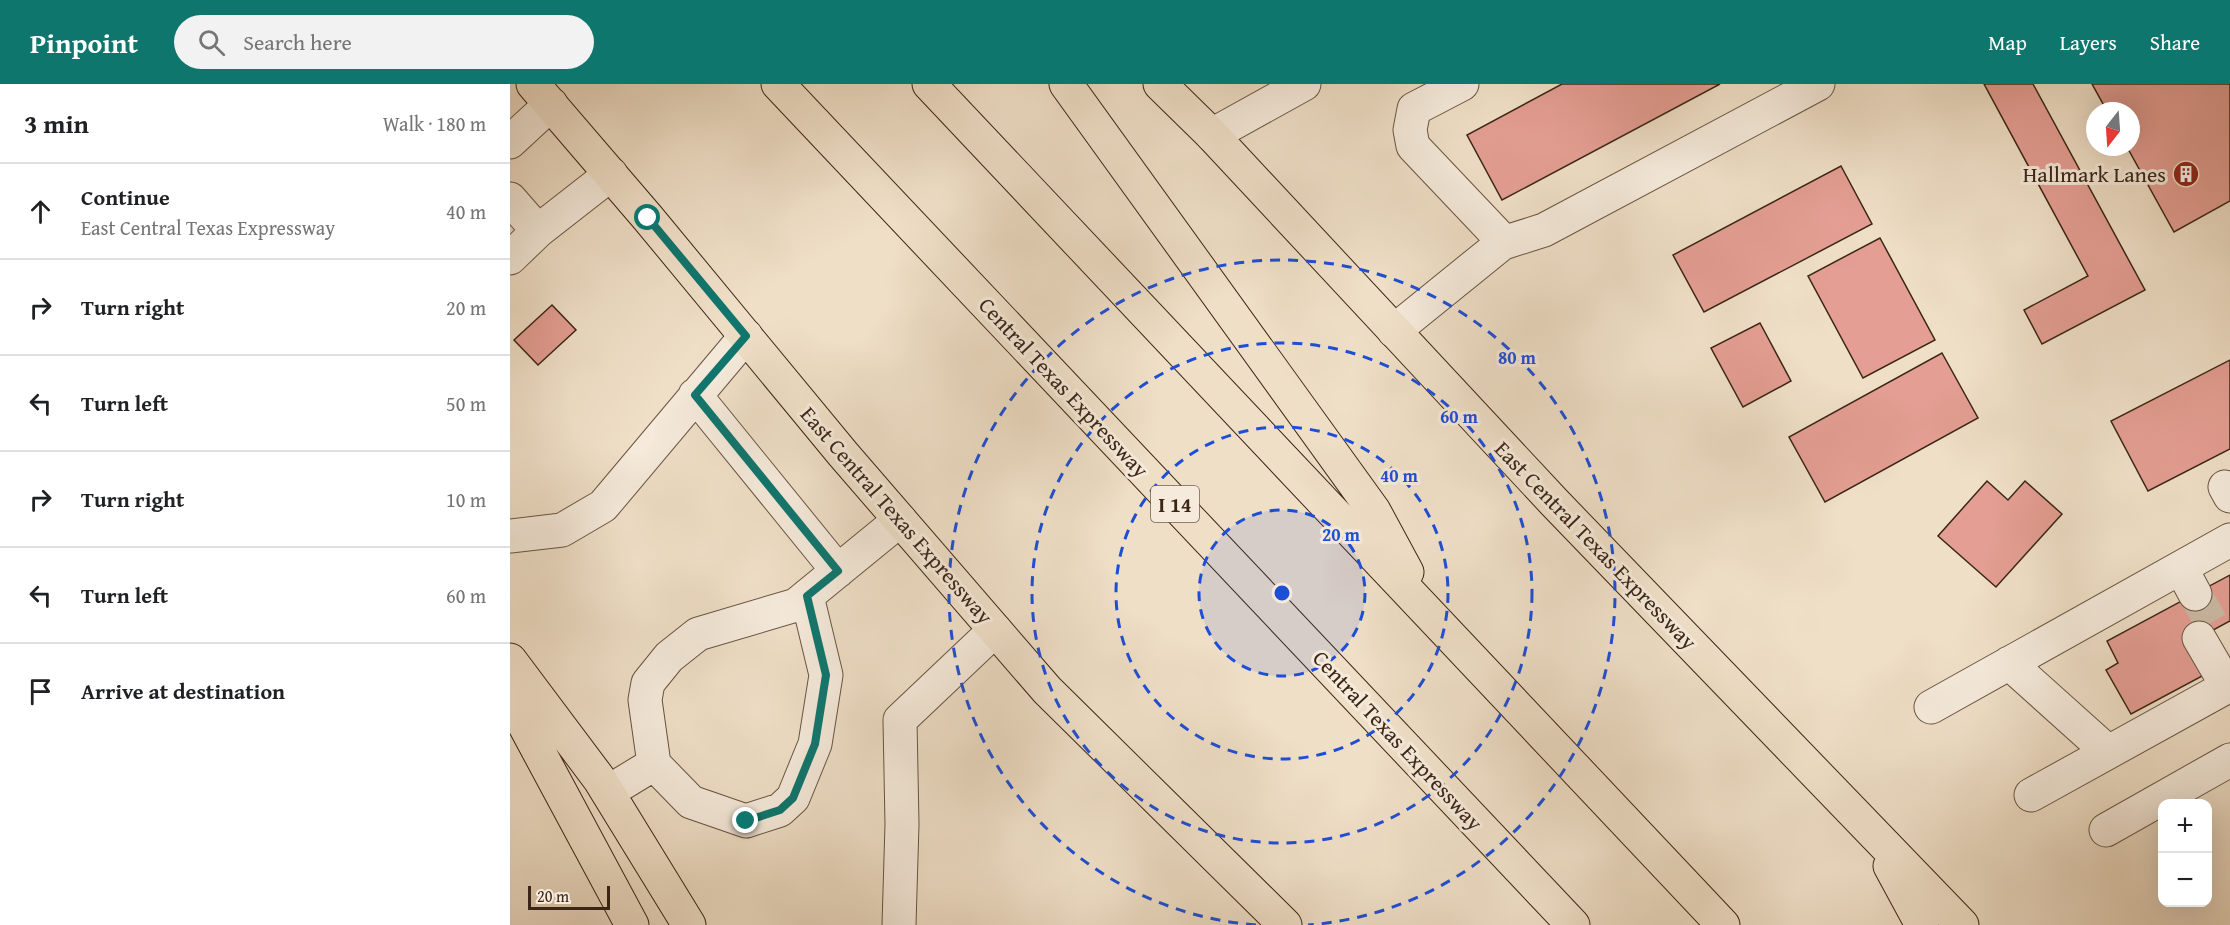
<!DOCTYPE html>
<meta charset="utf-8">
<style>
:root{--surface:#fff;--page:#f2f2f2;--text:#202124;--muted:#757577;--line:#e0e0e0;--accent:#0f766e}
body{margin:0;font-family:"Gentium Book Plus",serif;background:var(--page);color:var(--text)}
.controls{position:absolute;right:18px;bottom:18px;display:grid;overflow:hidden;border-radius:12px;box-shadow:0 6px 24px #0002}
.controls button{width:54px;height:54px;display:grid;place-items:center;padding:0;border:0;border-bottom:2px solid var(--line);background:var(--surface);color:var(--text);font:30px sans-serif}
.compass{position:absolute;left:1576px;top:18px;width:54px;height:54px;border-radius:50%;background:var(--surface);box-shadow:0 6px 24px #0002;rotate:197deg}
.scale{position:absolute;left:18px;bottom:15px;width:82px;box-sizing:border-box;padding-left:6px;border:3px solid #3b2616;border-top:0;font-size:16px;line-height:21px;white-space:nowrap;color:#3b2616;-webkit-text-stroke:4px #f5eadb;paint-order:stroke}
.stop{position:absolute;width:18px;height:18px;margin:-14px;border:4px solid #0f766e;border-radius:50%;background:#fff}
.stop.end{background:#0f766e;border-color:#fff;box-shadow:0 2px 6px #0008}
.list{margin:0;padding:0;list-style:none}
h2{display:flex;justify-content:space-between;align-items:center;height:78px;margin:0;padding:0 24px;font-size:26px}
h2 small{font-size:20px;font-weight:400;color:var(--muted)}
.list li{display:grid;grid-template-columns:39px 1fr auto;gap:18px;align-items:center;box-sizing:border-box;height:96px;padding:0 24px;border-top:2px solid var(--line)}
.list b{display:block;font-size:22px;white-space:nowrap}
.list p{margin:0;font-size:20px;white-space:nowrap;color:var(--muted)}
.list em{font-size:20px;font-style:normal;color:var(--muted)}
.icon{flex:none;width:33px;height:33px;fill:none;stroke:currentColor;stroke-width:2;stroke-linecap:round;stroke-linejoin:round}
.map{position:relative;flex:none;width:1720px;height:841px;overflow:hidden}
header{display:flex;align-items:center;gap:36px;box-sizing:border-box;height:84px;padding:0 30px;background:var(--accent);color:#fff}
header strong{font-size:28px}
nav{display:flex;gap:33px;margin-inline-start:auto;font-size:21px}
.search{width:420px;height:54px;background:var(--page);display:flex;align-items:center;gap:15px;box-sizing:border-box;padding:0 21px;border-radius:33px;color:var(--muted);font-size:22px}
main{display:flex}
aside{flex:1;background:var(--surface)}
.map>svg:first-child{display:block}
.building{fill:#e49e93;stroke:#3b2616;stroke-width:1.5}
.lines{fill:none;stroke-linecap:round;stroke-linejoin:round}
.minor-tunnel{stroke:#cbbaa4;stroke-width:33;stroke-dasharray:33 16;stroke-linecap:butt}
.minor-casing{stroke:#685442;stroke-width:35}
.major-casing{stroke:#3b2616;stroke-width:35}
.highway-casing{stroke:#3b2616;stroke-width:35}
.minor{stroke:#f5eadb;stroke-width:33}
.major{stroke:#efdfc7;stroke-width:33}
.highway{stroke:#efdfc7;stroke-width:33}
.route{stroke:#0f766e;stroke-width:8}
.ring{fill:none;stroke:#1d4ed8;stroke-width:3;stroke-dasharray:10 8}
.labels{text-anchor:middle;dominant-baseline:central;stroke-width:6;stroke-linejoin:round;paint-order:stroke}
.shield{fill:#f5eadb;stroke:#736151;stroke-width:1.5}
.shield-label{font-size:21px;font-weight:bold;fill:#3b2616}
.poi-label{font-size:22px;fill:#3b2616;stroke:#f5eadb;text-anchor:end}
.street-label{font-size:22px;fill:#3b2616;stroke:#f5eadb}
.centre{fill:#1d4ed8;stroke:#f5eadb;stroke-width:3}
.ring-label{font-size:18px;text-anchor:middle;font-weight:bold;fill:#1d4ed8;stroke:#f5eadb;stroke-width:6;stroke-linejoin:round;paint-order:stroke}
</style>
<header>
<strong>Pinpoint</strong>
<div class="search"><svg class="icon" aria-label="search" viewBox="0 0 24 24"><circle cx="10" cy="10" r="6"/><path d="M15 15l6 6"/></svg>Search here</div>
<nav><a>Map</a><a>Layers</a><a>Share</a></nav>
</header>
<main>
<aside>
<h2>3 min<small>Walk · 180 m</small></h2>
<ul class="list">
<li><svg class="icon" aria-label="ahead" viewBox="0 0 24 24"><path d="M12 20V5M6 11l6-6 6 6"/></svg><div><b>Continue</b><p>East Central Texas Expressway</p></div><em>40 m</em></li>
<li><svg class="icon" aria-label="right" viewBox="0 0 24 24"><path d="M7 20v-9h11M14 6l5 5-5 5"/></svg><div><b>Turn right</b></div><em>20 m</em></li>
<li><svg class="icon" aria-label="left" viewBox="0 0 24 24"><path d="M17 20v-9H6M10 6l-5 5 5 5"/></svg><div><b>Turn left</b></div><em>50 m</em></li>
<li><svg class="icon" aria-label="right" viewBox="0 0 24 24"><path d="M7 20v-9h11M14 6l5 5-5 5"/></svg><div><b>Turn right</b></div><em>10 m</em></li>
<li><svg class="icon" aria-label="left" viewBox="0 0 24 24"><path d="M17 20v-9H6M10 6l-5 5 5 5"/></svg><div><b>Turn left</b></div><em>60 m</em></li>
<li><svg class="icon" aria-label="arrive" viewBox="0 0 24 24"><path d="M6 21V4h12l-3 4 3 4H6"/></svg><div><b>Arrive at destination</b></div></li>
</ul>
</aside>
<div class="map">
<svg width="1720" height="841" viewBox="0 0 1720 841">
<rect width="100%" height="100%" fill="#efdfc7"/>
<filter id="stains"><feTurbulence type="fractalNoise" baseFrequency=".00333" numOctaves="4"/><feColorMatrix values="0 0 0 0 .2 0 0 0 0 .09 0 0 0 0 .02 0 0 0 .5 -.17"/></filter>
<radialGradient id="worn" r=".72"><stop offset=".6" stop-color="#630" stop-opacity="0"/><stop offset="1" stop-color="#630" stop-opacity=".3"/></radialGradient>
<!-- building -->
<path class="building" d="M1052,0h158l-218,116 -35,-65z
M1474,0h49l112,206 -103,54 -18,-34 64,-34z
M1582,0h138v117l-56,31 -47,-85h4v-36h-24z
M1331,82l31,58 -168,88 -31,-57z
M1370,154l55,102 -72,38 -55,-102z
M42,221l24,25 -38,35 -24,-25z
M1250,239l31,58 -48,26 -32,-59z
M1432,269l36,65 -153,84 -36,-65z
M1720,276v89l-82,42 -37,-70z
M1477,397l21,19 17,-19 37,33 -66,73 -58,-51z
M1720,491v46l-41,22 17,31 -75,40 -25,-44 12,-7 -11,-22z"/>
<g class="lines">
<!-- minor-tunnel -->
<path class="minor-tunnel" d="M1685,510l20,35"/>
<!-- minor casing -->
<g class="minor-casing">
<path id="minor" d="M702,51l92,-51
M0,58l41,-38
M0,115l28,32 -28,27
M28,147l73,-57
M993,159l41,-13 274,-146
M884,247l110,-89 -91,-96 -3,-16 4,-21 48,-25
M185,311l143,176
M1715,403l5,9
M0,452l52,-6 41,-24 143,-170
M1671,484l14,26
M297,512l19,79 -11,69 -22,54 -13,12 -34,11 -55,-19 -37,-38 -9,-64 3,-17 21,-26 29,-23 98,-29 104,-85
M1689,554l28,48
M1499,579l98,88
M1421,623l299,-167
M98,708l46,-28
M1521,711l199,-110
M1596,746l124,-70
M389,841l3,-101 -2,-104 95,-90"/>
</g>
<!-- major casing -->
<g class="major-casing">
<path id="major" d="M23,0l115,134 195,236 204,236 238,235
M650,0l52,51 342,367 408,423
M0,576l90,120 89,145
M0,614l122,227
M1380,782l32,59"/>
</g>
<!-- highway casing -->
<g class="highway-casing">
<path id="highway" d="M268,0l795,841
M419,0l794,841
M556,0l308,427 33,61"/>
</g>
<!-- minor -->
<use href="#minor" class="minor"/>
<!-- major -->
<use href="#major" class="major"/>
<!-- highway -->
<use href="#highway" class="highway"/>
</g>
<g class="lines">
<!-- route -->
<path class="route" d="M138,134l98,118 -51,59 143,176 -31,25 19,79 -11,69 -22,54 -13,12 -34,11"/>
</g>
<!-- distance rings -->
<circle cx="772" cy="509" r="83" fill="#1d4ed8" fill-opacity=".12"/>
<g class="ring">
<circle cx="772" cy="509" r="83"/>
<circle cx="772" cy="509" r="166"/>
<circle cx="772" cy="509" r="250"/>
<path d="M746 841A333 333 0 1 1 798 841"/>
</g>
<!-- icons -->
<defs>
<g id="building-disc" transform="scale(1.35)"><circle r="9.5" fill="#8f2418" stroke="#f5eadb"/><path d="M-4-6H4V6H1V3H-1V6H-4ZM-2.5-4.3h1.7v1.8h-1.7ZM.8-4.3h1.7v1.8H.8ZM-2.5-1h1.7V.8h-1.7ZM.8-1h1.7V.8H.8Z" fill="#fff"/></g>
</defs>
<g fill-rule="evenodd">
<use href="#building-disc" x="1676" y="90"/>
</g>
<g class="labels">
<!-- shield labels -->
<rect class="shield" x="641" y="402" width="48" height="36" rx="4.5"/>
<g class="shield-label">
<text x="665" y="420">I 14</text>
</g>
<!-- poi labels -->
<g class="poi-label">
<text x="1656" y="90">Hallmark Lanes</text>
</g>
<!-- street labels -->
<g class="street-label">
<text transform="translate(554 303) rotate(47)">Central Texas Expressway</text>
<text transform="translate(387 431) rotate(49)">East Central Texas Expressway</text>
<text transform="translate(1086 461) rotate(46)">East Central Texas Expressway</text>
<text transform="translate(888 656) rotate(47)">Central Texas Expressway</text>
</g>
</g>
<circle cx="772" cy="509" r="9" class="centre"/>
<g class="ring-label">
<text x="1007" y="280">80 m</text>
<text x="949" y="339">60 m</text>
<text x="889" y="398">40 m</text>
<text x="831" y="457">20 m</text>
</g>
<rect width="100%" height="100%" filter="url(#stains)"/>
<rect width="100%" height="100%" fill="url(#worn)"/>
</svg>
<div class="controls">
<button>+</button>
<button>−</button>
</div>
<svg class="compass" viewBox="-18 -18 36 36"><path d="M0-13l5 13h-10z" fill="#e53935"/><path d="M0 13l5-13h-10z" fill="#757577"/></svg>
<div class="scale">20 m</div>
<div class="stop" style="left:138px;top:134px"></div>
<div class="stop end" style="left:236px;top:737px"></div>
</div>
</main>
